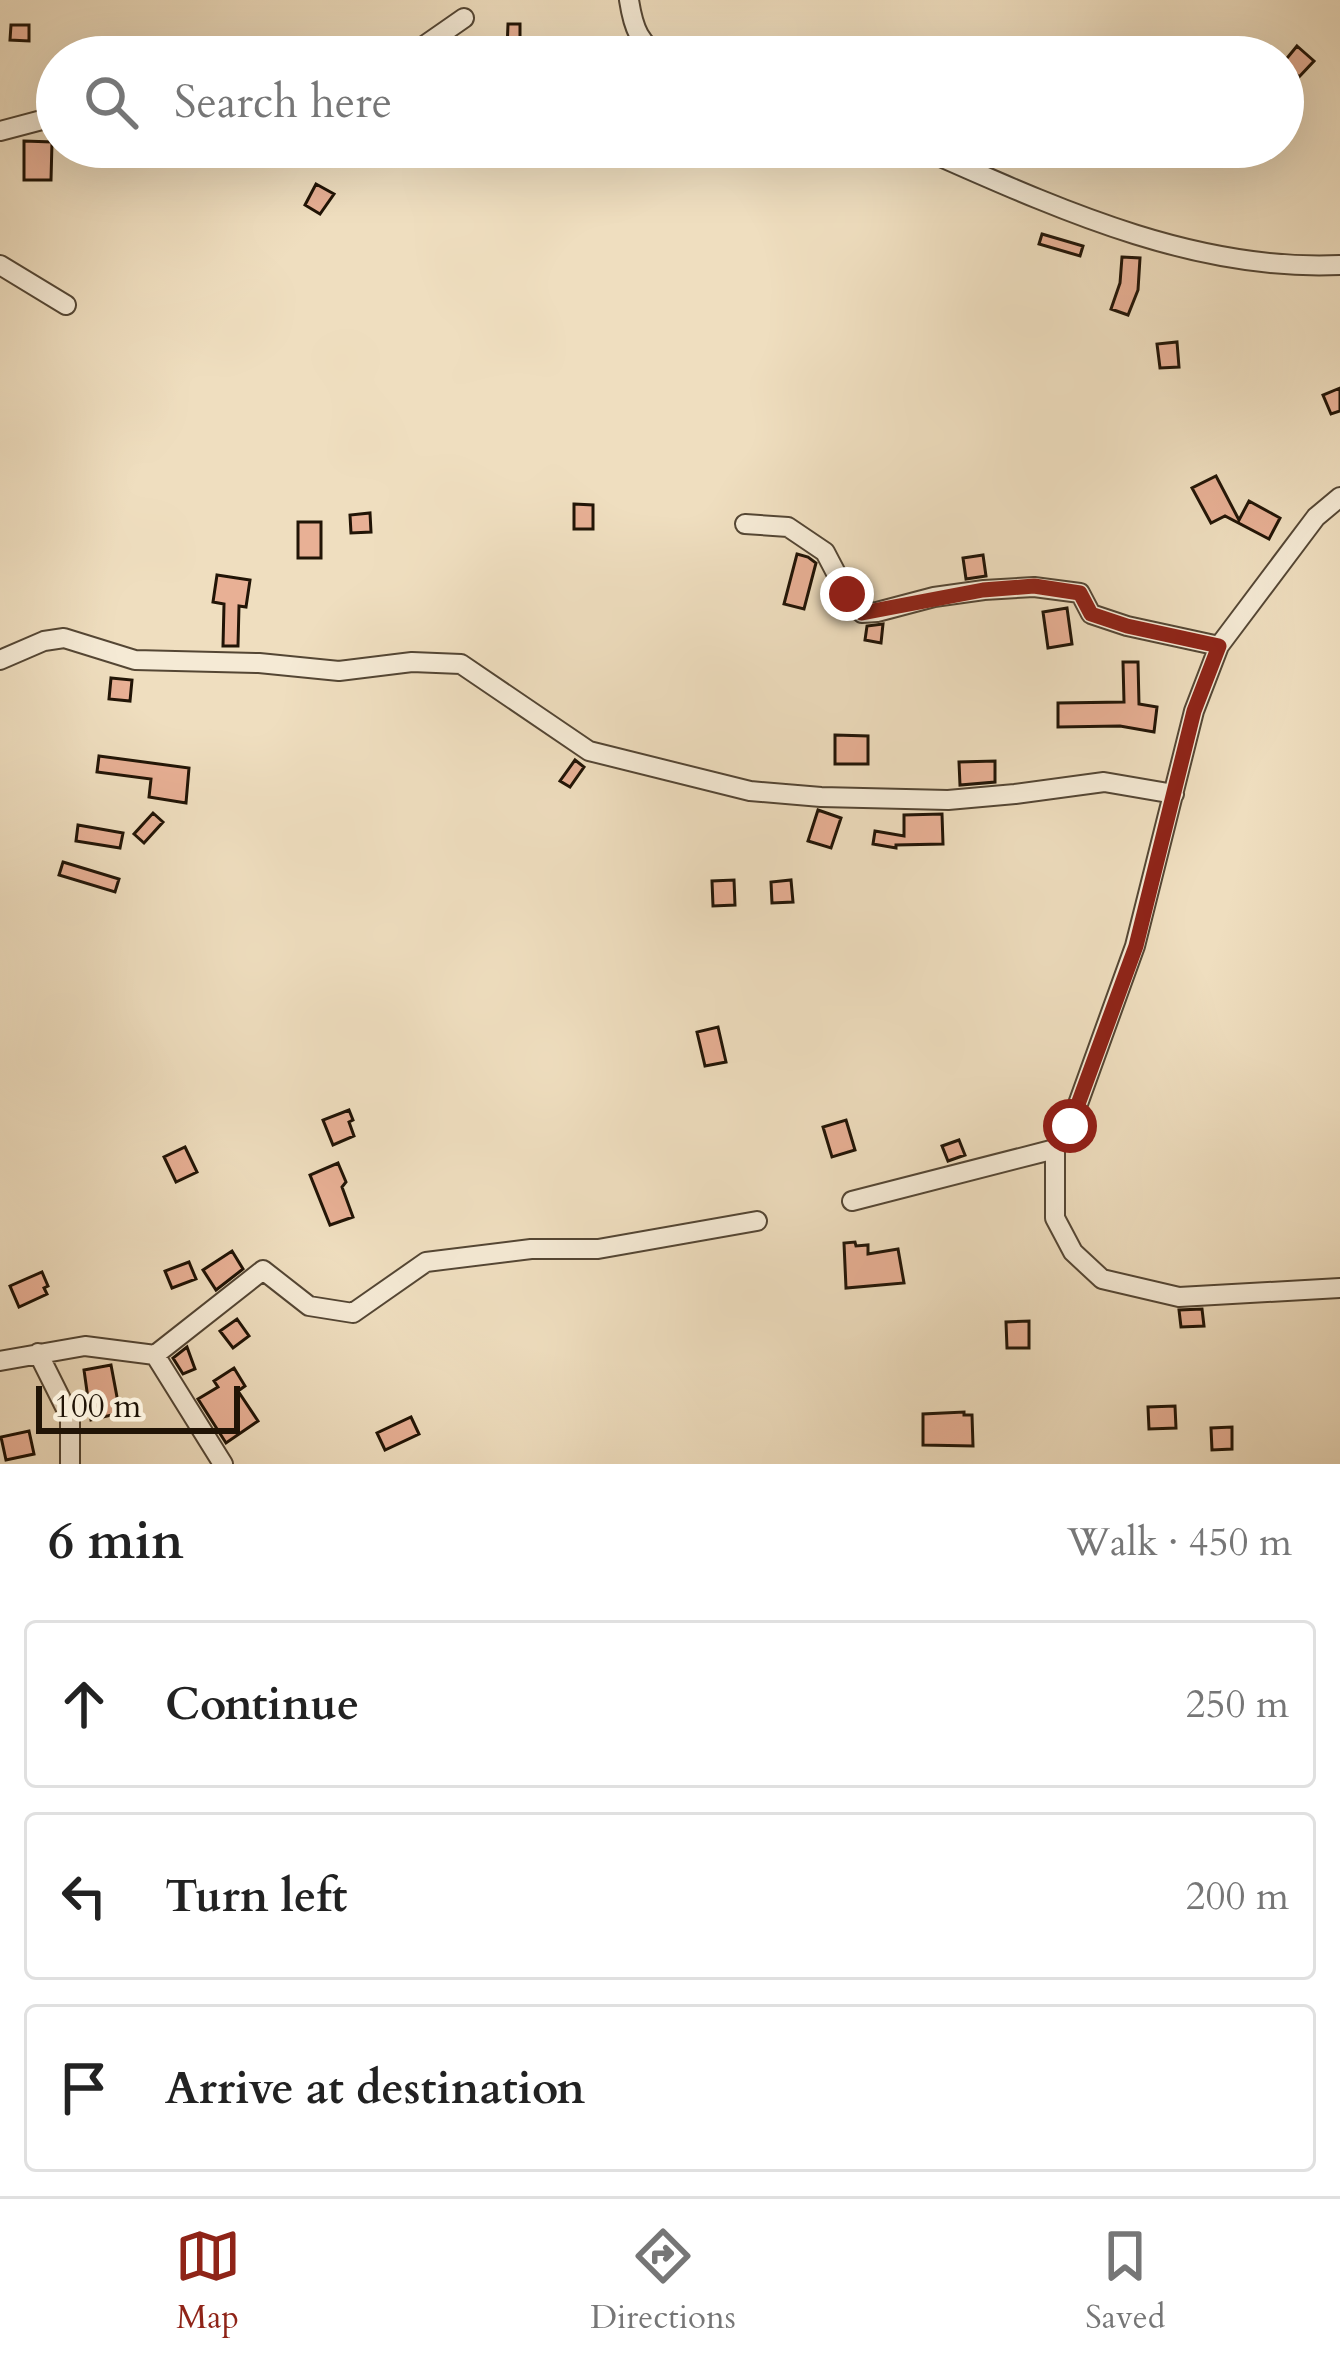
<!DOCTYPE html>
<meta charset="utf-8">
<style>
:root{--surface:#fff;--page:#f2f2f2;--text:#222;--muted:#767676;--line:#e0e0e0;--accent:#8f2418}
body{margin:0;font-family:Cardo,serif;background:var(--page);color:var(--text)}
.scale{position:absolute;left:36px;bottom:30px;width:204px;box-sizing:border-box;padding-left:12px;border:6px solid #211406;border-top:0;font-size:33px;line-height:42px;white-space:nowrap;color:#211406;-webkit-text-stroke:9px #f5ead5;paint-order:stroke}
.stop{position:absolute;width:36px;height:36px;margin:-27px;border:9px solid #8f2418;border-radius:50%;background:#fff}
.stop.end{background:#8f2418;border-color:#fff;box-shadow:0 3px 12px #0008}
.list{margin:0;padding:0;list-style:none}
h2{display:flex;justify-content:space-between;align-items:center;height:156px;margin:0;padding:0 48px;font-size:51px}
h2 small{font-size:39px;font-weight:400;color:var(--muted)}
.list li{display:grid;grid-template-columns:78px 1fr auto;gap:36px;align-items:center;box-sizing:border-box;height:168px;margin:0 24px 24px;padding:0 24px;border:3px solid var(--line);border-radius:12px}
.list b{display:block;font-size:45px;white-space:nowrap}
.list em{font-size:39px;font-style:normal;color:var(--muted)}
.icon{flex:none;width:66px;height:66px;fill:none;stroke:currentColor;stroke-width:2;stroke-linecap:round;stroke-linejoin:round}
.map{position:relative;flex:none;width:1340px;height:1464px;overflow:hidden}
.search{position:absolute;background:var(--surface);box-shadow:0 12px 48px #0002;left:36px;right:36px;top:36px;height:132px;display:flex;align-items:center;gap:30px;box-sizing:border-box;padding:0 42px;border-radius:66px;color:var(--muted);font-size:45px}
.sheet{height:732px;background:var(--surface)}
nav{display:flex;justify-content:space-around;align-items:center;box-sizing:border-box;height:168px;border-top:3px solid var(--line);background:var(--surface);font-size:33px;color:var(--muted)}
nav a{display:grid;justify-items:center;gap:6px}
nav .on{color:var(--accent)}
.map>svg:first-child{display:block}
.building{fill:#e8b095;stroke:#211406;stroke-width:3}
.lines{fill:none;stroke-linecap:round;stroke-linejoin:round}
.minor-casing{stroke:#544634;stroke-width:22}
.minor{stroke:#f5ead5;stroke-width:18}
.route{stroke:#8f2418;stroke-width:15}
</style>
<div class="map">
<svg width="1340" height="1464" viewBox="0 0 1340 1464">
<rect width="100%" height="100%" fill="#efdebf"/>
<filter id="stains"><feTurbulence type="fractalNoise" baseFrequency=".00167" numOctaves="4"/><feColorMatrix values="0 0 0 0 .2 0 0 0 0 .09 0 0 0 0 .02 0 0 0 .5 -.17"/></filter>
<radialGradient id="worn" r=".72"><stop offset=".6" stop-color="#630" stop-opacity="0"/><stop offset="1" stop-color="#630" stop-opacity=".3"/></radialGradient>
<!-- building -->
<path class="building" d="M508,24h12v26h-13z
M11,25h18v16l-19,-1z
M1297,46l17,15 -15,16 -16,-14z
M24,141l28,1 -1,38h-27z
M316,184l18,10 -14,20 -15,-9z
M1042,234l41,12 -3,10 -41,-12z
M1122,257l18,1 -2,32 -10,25 -17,-6 9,-26z
M1177,342l2,25 -19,1 -3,-24z
M1340,388v23l-9,3 -8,-19z
M1216,476l23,44 10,-19 31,17 -11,21 -44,-23 -14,7 -19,-35z
M574,504l19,1v24h-19z
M370,513l1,19 -20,1 -1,-18z
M298,522h23v36h-23z
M797,554l11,3 8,6 -12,46 -20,-5z
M983,555l3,21 -20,3 -3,-21z
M217,575l33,5 -4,27 -7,-1 -1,40h-15l1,-42 -11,-2z
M1067,608l5,36 -24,4 -5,-36z
M883,624l-2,19 -16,-3 2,-14z
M1123,662h15l1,42 18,3 -3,25 -34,-6 -62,1v-24l66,-1z
M111,678l21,2 -2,21 -21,-2z
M835,735l33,1v28h-33z
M99,756l90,12 -3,35 -37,-6 2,-18 -54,-7z
M575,760l9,7 -14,20 -10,-6z
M995,761v21l-35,3 -1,-23z
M818,810l23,8 -10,30 -23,-7z
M153,813l10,9 -19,21 -10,-9z
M942,814l1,30 -47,1v3l-23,-4 2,-13 29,5v-21z
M78,825l45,8 -3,15 -44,-7z
M63,862l56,17 -4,13 -56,-17z
M734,880l1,25 -22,1 -1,-25z
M791,880l2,22 -21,1 -1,-21z
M718,1027l8,35 -21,4 -8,-34z
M349,1110l4,10 -4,2 5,14 -21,9 -10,-25z
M846,1120l9,30 -23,7 -9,-30z
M959,1140l6,15 -17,6 -6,-15z
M185,1147l12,25 -21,10 -12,-25z
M338,1163l8,19 -4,5 11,30 -23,8 -20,-50z
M855,1242l1,4 12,-1v9l30,-5 6,34 -58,5 -2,-45z
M232,1251l11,18 -27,21 -13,-20z
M189,1262l7,17 -24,9 -7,-17z
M42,1272l6,14 -4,2 3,6 -28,13 -9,-21z
M1202,1309l2,17 -23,1 -2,-17z
M237,1319l12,17 -16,12 -13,-17z
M1029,1321v27h-22l-1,-26z
M187,1347l8,22 -12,5 -10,-16z
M111,1365l9,48 -29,7 -7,-50z
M234,1368l11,18 -7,5 20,30 -32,22 -28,-44 20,-12 -4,-6z
M1175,1406l1,22 -27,1 -1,-22z
M964,1412v3h8l1,31 -50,-1v-31z
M411,1417l8,17 -34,16 -8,-17z
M1232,1427v22l-20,1 -1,-22z
M29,1431l5,23 -28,6 -5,-23z"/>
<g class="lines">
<!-- minor casing -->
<g class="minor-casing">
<path id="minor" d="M629,0c4,26 10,47 36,57
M408,57l56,-39
M0,131l57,-15
M918,147c132,58 273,125 422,118
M0,265l66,40
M1340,497l-24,20 -97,129 -25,65 -59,235 -65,180 -15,23v69l18,34 29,27 77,18 161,-9
M745,524l43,3 37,25 22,42 15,19 15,-1 57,-15 50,-7 50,-3 46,6 11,21 36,12 92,20
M0,660l44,-19 20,-3 71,22 124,3 80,8 73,-9 49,2 128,87 161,40 71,6 127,3 67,-6 89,-12 70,12
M852,1201l203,-52
M38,1353l32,64v47
M155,1355l68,109
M0,1361l85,-15 70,9 108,-85 46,36 44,7 73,-51 105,-13h67l159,-28"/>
</g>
<!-- minor -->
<use href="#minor" class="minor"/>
</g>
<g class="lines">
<!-- route -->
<path class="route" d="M847,594l15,19 121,-23 51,-4 46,7 11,21 36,12 92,20 -25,65 -58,235 -66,180"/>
</g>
<rect width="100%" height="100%" filter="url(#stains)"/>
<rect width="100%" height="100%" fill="url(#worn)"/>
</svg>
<div class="scale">100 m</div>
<div class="stop" style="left:1070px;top:1126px"></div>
<div class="stop end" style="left:847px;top:594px"></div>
<div class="search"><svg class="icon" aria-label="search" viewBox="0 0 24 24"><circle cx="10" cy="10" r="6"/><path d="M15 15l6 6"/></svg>Search here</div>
</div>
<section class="sheet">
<h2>6 min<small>Walk · 450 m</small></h2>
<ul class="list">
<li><svg class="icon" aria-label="ahead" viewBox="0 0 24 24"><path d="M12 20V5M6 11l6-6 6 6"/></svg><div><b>Continue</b></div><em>250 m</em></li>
<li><svg class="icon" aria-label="left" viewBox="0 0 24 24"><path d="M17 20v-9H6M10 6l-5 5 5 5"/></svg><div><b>Turn left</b></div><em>200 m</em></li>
<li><svg class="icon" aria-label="arrive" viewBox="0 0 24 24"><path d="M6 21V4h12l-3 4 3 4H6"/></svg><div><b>Arrive at destination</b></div></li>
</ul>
</section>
<nav>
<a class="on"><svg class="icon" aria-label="map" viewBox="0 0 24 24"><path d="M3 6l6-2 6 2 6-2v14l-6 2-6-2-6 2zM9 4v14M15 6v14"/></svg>Map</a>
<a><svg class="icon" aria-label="directions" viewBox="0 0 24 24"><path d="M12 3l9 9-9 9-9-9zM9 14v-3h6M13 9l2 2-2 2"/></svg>Directions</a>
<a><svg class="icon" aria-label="saved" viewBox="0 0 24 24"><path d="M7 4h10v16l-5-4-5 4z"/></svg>Saved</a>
</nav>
